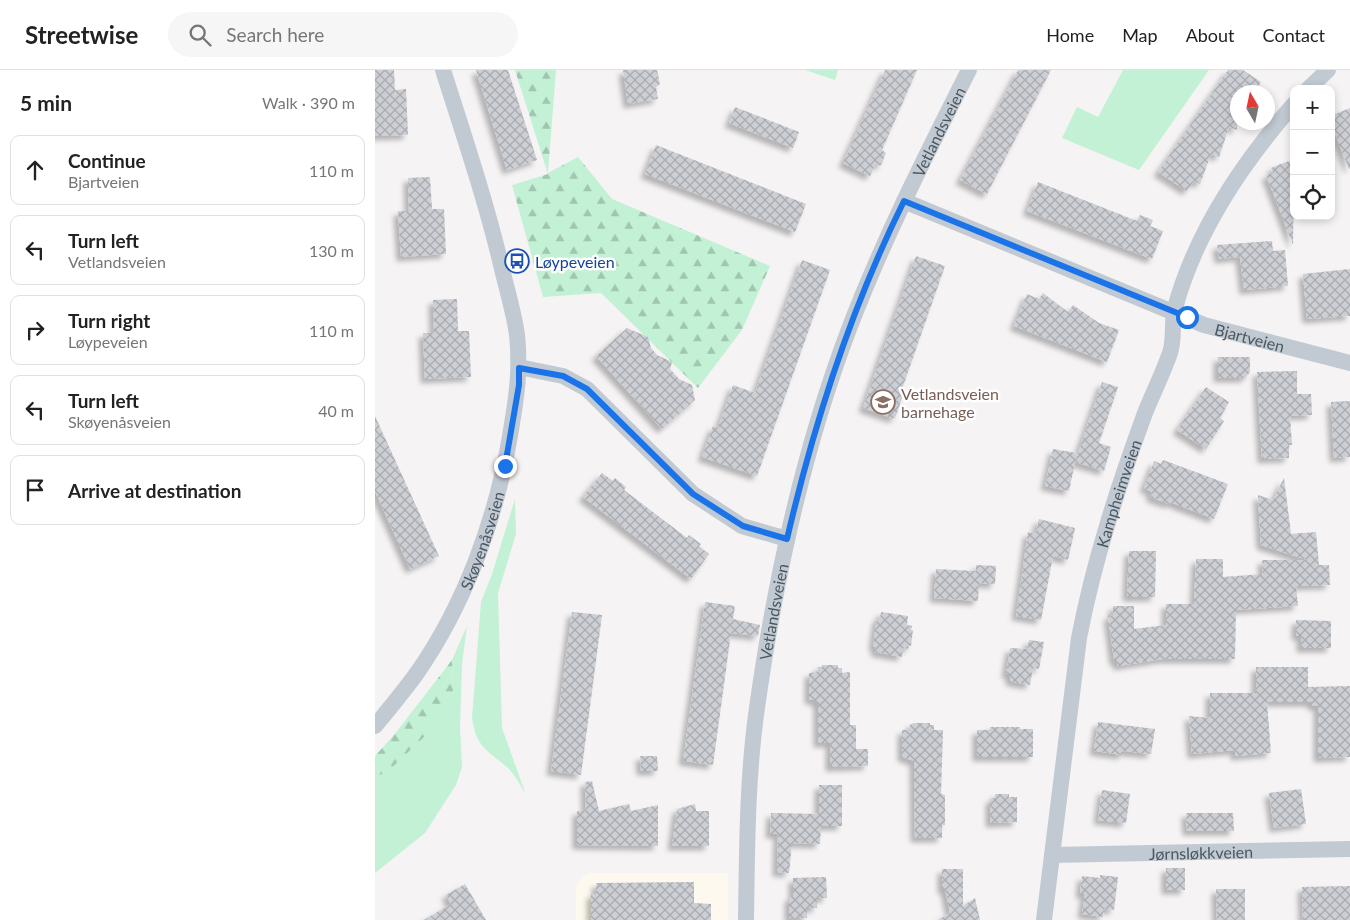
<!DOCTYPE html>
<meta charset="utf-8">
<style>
:root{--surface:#fff;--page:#f6f6f6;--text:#222;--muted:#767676;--line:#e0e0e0}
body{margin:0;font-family:Lato,sans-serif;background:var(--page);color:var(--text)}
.controls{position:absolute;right:15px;top:15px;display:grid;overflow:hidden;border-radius:10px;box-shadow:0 2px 8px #0003}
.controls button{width:45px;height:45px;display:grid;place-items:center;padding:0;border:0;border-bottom:1px solid var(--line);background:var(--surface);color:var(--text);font:25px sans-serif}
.compass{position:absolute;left:855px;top:15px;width:45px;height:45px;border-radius:50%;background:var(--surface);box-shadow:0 2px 8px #0003;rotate:351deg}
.stop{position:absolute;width:15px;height:15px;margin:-11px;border:4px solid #1a73e8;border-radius:50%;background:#fff}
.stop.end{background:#1a73e8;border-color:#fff;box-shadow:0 1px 5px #0008}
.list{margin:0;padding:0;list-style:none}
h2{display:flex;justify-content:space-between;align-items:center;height:65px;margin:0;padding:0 20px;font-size:21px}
h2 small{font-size:16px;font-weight:400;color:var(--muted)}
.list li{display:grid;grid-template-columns:32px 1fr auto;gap:15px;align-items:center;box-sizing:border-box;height:70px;margin:0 10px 10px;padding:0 10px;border:1px solid var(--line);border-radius:10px}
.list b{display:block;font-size:19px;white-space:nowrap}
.list p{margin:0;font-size:16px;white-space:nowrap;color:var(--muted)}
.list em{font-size:16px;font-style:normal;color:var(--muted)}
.icon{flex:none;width:28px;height:28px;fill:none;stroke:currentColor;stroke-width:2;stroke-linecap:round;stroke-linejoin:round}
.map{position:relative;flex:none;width:975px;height:850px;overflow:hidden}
header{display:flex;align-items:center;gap:30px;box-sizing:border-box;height:70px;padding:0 25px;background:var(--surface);border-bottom:1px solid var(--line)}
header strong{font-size:24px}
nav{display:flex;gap:28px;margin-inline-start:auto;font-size:18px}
.search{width:350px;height:45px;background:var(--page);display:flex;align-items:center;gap:12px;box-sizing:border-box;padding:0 18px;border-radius:28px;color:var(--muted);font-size:19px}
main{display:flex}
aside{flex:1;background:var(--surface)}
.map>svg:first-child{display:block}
.commercial{fill:#fdf9ef}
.green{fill:#c3f1d5}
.forest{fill:url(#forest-firs)}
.building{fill:url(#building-cross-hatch);filter:url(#shadow)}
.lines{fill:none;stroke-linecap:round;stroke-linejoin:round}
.street{stroke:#c1cad2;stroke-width:16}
.route{stroke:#1a73e8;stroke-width:6}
.labels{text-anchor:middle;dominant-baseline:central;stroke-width:5;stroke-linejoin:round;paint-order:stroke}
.street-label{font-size:16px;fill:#4a5661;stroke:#fff}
.transit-label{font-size:16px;fill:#164399;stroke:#fff;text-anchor:start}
.education-label{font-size:16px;fill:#785e54;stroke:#fff;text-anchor:start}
</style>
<header>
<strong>Streetwise</strong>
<div class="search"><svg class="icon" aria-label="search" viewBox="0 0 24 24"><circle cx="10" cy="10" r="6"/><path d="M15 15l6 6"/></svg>Search here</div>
<nav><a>Home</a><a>Map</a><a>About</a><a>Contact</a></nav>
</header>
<main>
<aside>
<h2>5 min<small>Walk · 390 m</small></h2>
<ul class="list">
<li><svg class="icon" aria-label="ahead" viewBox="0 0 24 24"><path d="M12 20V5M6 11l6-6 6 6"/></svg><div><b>Continue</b><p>Bjartveien</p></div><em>110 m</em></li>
<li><svg class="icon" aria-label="left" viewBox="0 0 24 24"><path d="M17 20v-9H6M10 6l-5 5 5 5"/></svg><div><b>Turn left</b><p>Vetlandsveien</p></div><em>130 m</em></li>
<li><svg class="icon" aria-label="right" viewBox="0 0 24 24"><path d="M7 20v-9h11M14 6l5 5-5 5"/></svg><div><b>Turn right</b><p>Løypeveien</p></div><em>110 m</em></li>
<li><svg class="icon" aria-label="left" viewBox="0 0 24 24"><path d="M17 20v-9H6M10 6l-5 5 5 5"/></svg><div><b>Turn left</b><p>Skøyenåsveien</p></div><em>40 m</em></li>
<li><svg class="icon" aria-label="arrive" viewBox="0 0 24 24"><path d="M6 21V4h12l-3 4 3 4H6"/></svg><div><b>Arrive at destination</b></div></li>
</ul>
</aside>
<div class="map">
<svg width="975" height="850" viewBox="0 0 975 850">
<defs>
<pattern id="forest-firs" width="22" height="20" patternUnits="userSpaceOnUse" patternTransform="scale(1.25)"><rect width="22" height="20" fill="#c3f1d5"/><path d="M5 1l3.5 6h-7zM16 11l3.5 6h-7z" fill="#a0c6b0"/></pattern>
<pattern id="building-cross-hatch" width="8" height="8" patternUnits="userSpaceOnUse" patternTransform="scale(1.25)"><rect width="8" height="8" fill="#cdcfd5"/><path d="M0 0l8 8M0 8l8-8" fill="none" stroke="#a8abb0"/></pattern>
<filter id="shadow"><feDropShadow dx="-4.5" dy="4.5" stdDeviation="2.5" flood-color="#0004"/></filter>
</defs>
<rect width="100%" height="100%" fill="#f5f3f3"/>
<!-- commercial -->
<path class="commercial" d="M213,803h140v47h-152v-33l6,-10z"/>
<!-- green -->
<path class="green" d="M430,0h33l-3,10z
M748,0h86l-70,100 -77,-32 15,-31 21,10z
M140,429l1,35 -18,59 4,135 24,67c-5,-9 -11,-20 -18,-27 -21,-18 -32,-21 -36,-50l9,-116 11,-28z
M92,556l-5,38 -2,63 2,40 -6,18 -31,48 -50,40v-97l11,-3 67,-77 -1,-36z"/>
<!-- forest -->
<path class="forest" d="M140,0h41l-8,103 30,-16 34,42 158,67 -28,64 -44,58 -97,-95 -58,4 -31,-112 36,-11z
M77,590l1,36 -30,42 -37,35 -11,3v-20l19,-21z"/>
<!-- building -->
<path class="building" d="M0,0h19l1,20 11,-1 2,46 -33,1z
M101,0h32l29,90 -30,10z
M248,0h34l3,14 -4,3 2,12 -30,5z
M510,0h32l-35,80 4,3 -5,12h-6l-5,11 -27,-13z
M643,0h33l-64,124 -27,-14z
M853,0h15l18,12 -6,10h-18v38l-8,-3 -10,30 -8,-3 -11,30 -6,-3 -7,10 -29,-19z
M360,37l64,25 -6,16 -64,-25z
M975,38v61h-1l-18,-45v-8z
M281,75l150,59 -11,28 -150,-58z
M914,91l5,11 -1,73 -27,-70 7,-2 -2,-5z
M55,107l2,32h12l2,45 -45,3 -3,-46h11l-1,-33z
M663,112l99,39 3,-6 13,5 -3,6 13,5 -11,28 -125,-48z
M897,171l1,10 12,-1 3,36 -44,4 -4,-33 -21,2 -2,-14z
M541,186l29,10 -44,126 3,1 -9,25h-3l-29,-10z
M427,190l28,10 -73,206 -55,-19 11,-31 5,2 15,-43 22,8z
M975,199v47l-43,3 -4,-45z
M668,223l25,19 5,-7 26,18 20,7 -12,32 -93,-36 13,-32 12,5z
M82,229l1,32h11l2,46 -46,2 -2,-46h11l-1,-33z
M252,258l21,9 3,11 6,7 15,7 -2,7 9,10 13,6 3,15 -33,29 -66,-73z
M843,287h32v15l-5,6h-27z
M922,301v23h14l1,21 -22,1 2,29h-3v13l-27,1 -5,-87z
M727,312l16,5 -19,56 12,4 -7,24 -29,-9z
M831,317l23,15 -9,16 4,3 -18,28 -29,-19z
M975,331v56l-16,1 -3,-56z
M0,346l64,140 -29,13 -35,-78z
M678,379l24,4 -8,38 -24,-5z
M788,390l65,24 -14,35 -44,-17 -1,2 -19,-7 2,-5 -8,-4 10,-27 7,3z
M227,403l11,8 2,-3 11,9 -2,3 63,48 2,-3 12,9 -2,2 10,8 -18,25 -108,-82z
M909,408l7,56 25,-2 3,33h10l1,20 -34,1 2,20 -62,4 -1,49h-72l-45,7 -1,-5h-3l-6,-46 5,1v-10h21v23l32,-4v-21h28l2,-45h27v18l40,-3 -1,-14h45l-46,-15 -3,-50 15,5z
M664,449l36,9 -7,32 -15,-4 -12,64 -25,-4 12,-84 7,2z
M754,481h27l-1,46h-28z
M601,495l20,1 -1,18 -16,-1 -1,18 -44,-3 2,-29 40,2z
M330,532l30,4 -2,13 27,6 -2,11 -27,-3 -18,132 -30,-4z
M197,542l30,3 -21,160 -30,-4z
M506,542l27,4 -1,9 5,1 -1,4h2l-2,16 -2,-1 -1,4 -5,-1 -1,9 -27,-5 1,-5 -3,-1 4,-28h3z
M921,550l35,1v27h-30v-12h-5z
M654,570l15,2 -5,27 -6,-1 -3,17 -17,-3 -3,-2v-6h-4l4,-26 17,1z
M447,595h16v3h4v5l8,-1v53h6v24h12v17l-38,1v-24h-12v-40h-2v-3h-7v-27l9,-1v-5h4z
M881,597h52v20l42,-1v71l-32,1v-52h-6v-4h-45l4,51 -36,3v-6l-43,4 -3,-38 21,2v-25h46z
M723,652l57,7 -4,25 -28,-3v4l-29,-4z
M539,653h16v2h4v5h9l-2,64 4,1v30h-3v13h-27l-1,-77 -12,-4v-27h8v-5z
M615,657h30v2h13v28h-56v-27h13z
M265,686h17l1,15h-17z
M217,711l7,30 30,-7 2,7 27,-6v41l-81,-1v-34h9l-1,-29z
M444,715h23v41h-21l-1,18 -28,-1 -3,30 -12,-1 1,-38h-8l1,-21 48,1z
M926,719l5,35 -32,4 -5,-35z
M727,720l28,4 -4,29 -28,-3z
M620,724h14v3h8v25l-27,1v-24l5,-1z
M320,734l1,7h13v35h-37l5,-37z
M811,743h47l1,18h-47z
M791,798h19v22h-19z
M567,799h21v37l12,-8 5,22h-42l12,-7 -5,-24h-3z
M725,805l18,2 -4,33 -10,-1 -1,8 -21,-3 3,-20h-5l2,-18 18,2z
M451,807l1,21h-10v10h-10v10h-18v-21h4v-19z
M319,812v21l17,1v16h-120v-26h5v-11z
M90,814l21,36h-62l27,-16 -5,-9z
M975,816v34h-47l-1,-33z
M841,819h29v31h-28z"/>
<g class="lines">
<!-- street -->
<g class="street">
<path d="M933,19l20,-19"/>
<path id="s1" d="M529,131l300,124 146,38"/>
<path d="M144,297l44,9 24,13 106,105 49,32 45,13"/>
<path id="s2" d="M0,656c14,-17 29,-35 42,-53 48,-69 79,-154 93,-237 6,-37 11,-63 7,-101 -3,-22 -10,-45 -15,-66 -16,-68 -38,-133 -59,-199"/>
<path id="s3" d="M677,785l298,-6"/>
<path id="s4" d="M371,850c1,-68 1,-138 10,-205 18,-131 46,-262 93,-386 34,-89 77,-174 120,-259"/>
<path id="s5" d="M669,850l35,-282c15,-78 39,-151 66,-225 8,-20 18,-40 25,-60 5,-15 1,-30 5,-45 21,-77 67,-145 119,-204"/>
</g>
</g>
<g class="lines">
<!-- route -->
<path class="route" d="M130,396l14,-81v-17l44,8 24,13 106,105 50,32 44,13c27,-116 64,-231 117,-338l283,116"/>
</g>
<!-- icons -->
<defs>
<g id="bus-ring" transform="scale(1.25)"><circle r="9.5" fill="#fff" stroke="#1a4fb4" stroke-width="1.5"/><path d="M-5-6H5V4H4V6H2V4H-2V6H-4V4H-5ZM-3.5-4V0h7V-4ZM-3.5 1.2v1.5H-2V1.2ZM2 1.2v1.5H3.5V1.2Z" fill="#1a4fb4"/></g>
<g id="school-ring" transform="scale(1.25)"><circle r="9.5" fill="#fff" stroke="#8d6e63" stroke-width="1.5"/><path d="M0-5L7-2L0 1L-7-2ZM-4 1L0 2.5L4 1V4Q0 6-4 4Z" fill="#8d6e63"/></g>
</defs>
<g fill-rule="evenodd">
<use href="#bus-ring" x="142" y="191"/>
<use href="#school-ring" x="508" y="332"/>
</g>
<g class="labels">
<!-- street labels -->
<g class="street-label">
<text stroke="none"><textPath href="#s4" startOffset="820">Vetlandsveien</textPath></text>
<text stroke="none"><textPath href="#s1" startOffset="372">Bjartveien</textPath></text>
<text stroke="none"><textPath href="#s5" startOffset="434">Kampheimveien</textPath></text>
<text stroke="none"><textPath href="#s2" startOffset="216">Skøyenåsveien</textPath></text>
<text stroke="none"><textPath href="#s4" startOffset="310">Vetlandsveien</textPath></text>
<text stroke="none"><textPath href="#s3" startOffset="149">Jørnsløkkveien</textPath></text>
</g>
<!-- transit labels -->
<g class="transit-label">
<text x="160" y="191">Løypeveien</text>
</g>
<!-- education labels -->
<g class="education-label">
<text x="526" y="323">Vetlandsveien<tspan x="526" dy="18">barnehage</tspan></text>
</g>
</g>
</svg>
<div class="controls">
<button>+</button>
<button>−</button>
<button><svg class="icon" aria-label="locate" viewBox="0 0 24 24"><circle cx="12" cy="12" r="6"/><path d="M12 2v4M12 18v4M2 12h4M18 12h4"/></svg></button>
</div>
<svg class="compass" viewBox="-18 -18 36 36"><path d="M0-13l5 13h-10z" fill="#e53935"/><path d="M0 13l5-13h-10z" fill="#767676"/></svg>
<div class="stop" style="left:812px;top:247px"></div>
<div class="stop end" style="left:130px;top:396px"></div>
</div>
</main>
